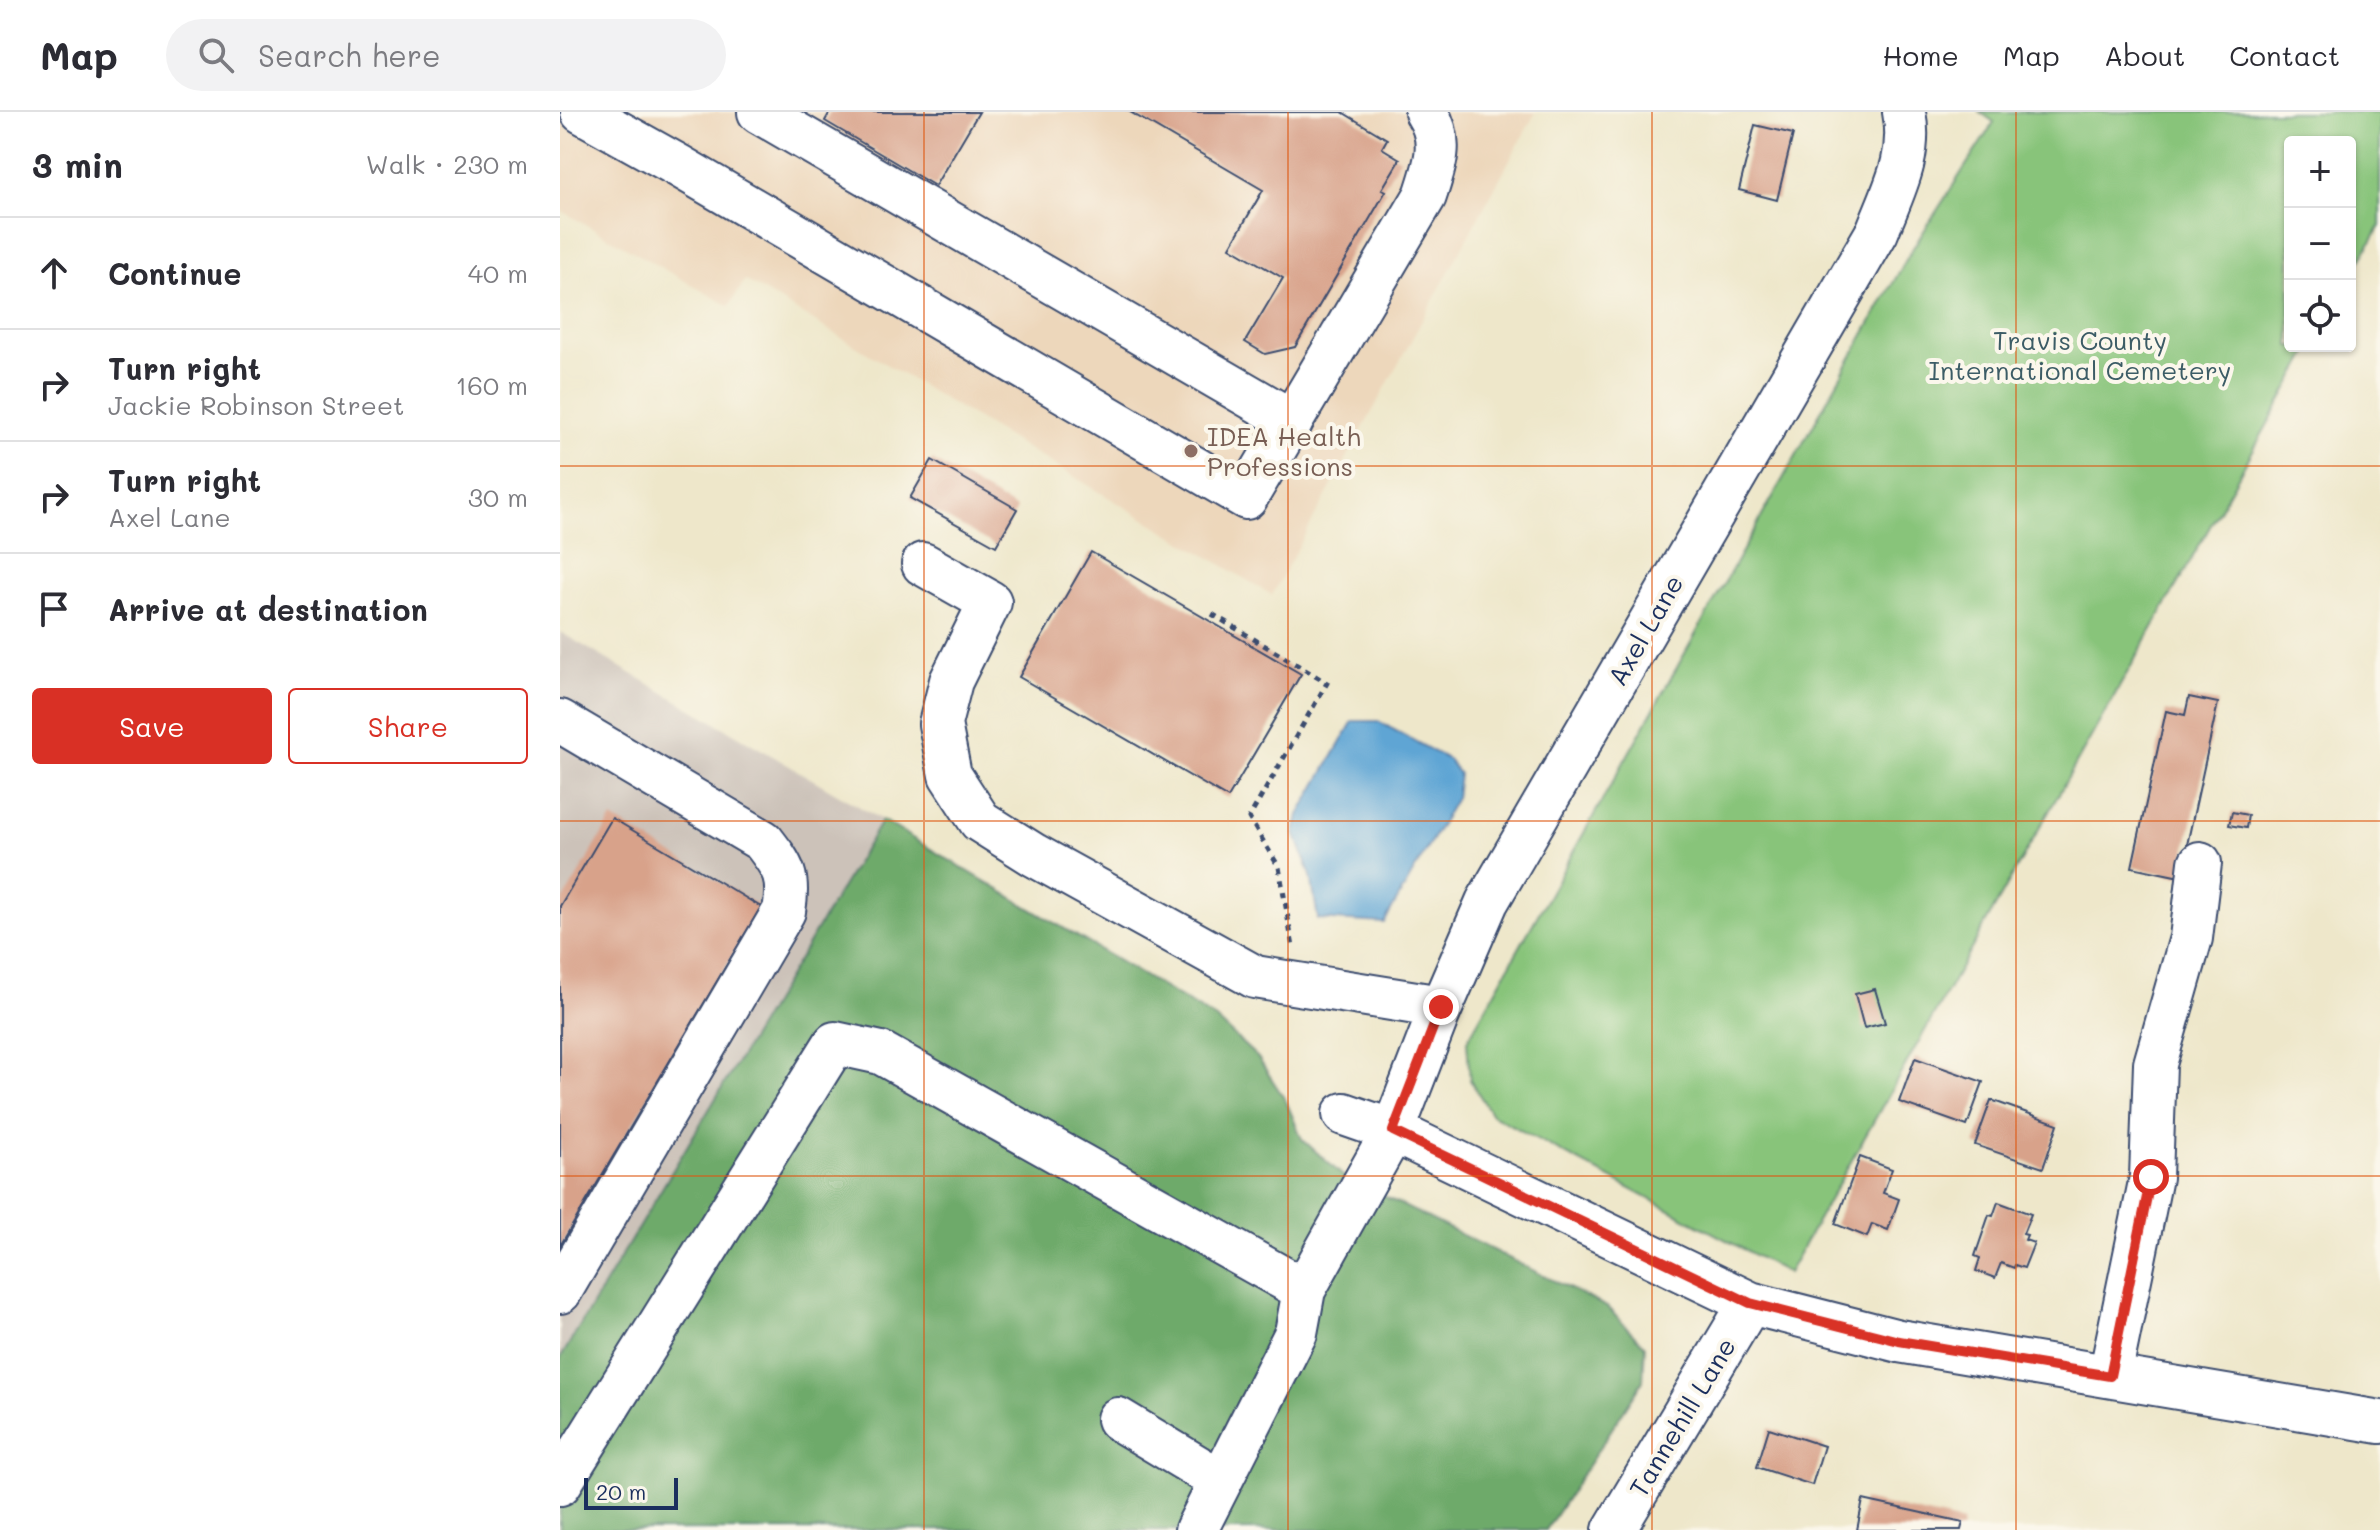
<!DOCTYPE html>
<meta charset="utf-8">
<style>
:root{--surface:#fff;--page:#f2f2f3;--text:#2b2b33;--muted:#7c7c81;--line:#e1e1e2;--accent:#d93025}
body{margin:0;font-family:Mali,sans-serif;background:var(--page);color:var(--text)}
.controls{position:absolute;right:24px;top:24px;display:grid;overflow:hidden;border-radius:8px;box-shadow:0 2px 6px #0004}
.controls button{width:72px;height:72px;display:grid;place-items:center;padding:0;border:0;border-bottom:2px solid var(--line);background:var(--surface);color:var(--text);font:40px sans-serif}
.scale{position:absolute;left:24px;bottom:20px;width:94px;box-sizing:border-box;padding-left:8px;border:4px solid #1b2f5e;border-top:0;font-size:22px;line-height:28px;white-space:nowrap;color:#1b2f5e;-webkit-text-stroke:6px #fbf7ec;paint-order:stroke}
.stop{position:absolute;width:24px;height:24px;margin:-18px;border:6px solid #d93025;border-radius:50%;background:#fff}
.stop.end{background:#d93025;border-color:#fff;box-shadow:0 2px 8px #0008}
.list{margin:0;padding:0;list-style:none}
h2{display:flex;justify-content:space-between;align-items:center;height:104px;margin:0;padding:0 32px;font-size:34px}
h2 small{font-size:26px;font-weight:400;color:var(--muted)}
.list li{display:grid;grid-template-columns:52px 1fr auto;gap:24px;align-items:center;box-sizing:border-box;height:112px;padding:0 32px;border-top:2px solid var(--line)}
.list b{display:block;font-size:30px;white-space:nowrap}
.list p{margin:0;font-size:26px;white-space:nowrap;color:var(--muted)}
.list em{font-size:26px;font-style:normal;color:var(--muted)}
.actions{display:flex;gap:16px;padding:24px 32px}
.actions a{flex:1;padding:18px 0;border:2px solid var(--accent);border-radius:8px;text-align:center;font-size:28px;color:var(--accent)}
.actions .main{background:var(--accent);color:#fff}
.icon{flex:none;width:44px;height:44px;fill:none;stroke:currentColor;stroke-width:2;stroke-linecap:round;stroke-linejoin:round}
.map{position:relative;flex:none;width:1820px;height:1418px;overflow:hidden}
header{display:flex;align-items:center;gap:48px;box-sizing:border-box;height:112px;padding:0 40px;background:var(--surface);border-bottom:2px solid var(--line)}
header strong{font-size:38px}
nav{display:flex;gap:44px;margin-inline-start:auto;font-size:28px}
.search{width:560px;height:72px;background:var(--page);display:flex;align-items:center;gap:20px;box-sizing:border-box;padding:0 28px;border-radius:44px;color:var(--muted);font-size:30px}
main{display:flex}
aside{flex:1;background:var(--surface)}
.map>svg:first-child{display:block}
.built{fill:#edd7bb}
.industrial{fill:#ccc2b9}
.green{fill:#88c47a;stroke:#527a6c;stroke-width:2}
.forest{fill:#6eaa6a;stroke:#446c64;stroke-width:2}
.water{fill:#5fa5d4;stroke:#3d6a99;stroke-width:2}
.building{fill:#d8a28a}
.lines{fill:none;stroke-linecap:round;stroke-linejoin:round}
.minor-casing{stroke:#3b4b6e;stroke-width:46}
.path{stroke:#3b4b6e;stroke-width:5;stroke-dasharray:6 6;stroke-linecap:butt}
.minor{stroke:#fff;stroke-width:42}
.route{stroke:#d93025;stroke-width:10}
.grid{fill:none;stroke:#de5710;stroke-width:2;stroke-opacity:0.55}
.education-dot{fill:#8d6e63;stroke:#fbf7ec;stroke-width:3}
.labels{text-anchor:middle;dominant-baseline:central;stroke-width:8;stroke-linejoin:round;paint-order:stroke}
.park-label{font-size:26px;fill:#3c5c66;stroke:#fbf7ec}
.education-label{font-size:26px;fill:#785e54;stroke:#fbf7ec;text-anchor:start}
.street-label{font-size:26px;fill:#1b2f5e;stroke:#fbf7ec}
</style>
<header>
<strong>Map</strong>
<div class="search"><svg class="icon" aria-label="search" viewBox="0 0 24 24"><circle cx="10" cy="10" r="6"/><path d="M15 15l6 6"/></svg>Search here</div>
<nav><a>Home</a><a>Map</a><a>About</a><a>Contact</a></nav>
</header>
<main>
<aside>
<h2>3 min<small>Walk · 230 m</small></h2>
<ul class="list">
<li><svg class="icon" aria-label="ahead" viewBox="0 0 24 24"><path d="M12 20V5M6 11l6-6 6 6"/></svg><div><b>Continue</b></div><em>40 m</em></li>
<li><svg class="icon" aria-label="right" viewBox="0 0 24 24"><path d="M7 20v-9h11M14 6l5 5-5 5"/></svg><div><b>Turn right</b><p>Jackie Robinson Street</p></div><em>160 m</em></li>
<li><svg class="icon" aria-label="right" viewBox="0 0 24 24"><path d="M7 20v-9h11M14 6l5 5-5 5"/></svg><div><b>Turn right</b><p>Axel Lane</p></div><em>30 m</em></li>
<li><svg class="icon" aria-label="arrive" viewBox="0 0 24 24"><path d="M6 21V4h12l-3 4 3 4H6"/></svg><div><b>Arrive at destination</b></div></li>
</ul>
<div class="actions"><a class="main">Save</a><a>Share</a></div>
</aside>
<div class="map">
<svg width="1820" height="1418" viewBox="0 0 1820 1418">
<rect width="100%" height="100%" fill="#fbf7ec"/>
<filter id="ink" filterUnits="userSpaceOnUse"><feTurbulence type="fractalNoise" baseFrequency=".0125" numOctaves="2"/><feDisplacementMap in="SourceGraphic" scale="16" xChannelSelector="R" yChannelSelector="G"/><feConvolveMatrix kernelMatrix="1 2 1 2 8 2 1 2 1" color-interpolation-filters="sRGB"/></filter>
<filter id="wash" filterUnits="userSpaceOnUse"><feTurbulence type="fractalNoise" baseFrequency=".006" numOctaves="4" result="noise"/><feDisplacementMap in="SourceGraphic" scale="32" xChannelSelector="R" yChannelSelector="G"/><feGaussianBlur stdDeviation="1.8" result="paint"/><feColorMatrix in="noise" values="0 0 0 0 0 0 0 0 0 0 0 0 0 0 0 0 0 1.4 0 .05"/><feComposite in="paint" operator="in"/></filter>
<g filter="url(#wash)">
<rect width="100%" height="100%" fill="#eee7ca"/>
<!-- built -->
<path class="built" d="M0,0h976l-264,483 -527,-315 -16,26 -169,-96z"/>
<!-- industrial -->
<path class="industrial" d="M0,520l322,188 -322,539z"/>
<!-- green -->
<path class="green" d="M1420,0h400v114l-30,53v-137h-60v204h22l-524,927 -296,-158 -22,-35 -3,-39 444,-790 83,-129z"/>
<!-- forest -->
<path class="forest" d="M322,708l334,199 42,39 28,43 16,38 41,37 264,131 38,39 -2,35 -97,149h-986v-171z"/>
<!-- water -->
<path class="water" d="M793,609h25l71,39 10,14 -3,24 -72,125 -66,-4 -7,-43 -16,-43 4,-18z"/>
<g id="blocks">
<!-- building -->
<path class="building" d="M270,0h149l-44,74 -110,-65z
M570,0h212l45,27 -5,9 18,11 -18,30 4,2 -91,156 -30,7 -20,-12 38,-64 -53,-31 33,-57z
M1195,13l38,9 -16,66 -38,-10z
M372,348l85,49 -21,37 -86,-48z
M531,440l210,122 -73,124 -209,-121z
M1629,585l29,6 -38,174 -48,-10 34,-156 19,4z
M1672,700l16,3 -2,13 -17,-3z
M52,706l149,89 -201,339v-340z
M1315,877l10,34 -21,5 -9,-34z
M1355,946l68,24 -16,44 -68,-24z
M1431,988l67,24 -15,44 -68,-23z
M1300,1045l32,12 -9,24 16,6 -11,31 -16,-6 -5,13 -32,-13z
M1438,1090l33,12 -8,20 4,1 -2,5 9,3 -10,25 -9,-3 -1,3 -13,-5 -6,15 -19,-7 4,-13 -5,-2 14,-41 4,1z
M1209,1316l55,18 -12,39 -55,-18z
M1303,1388l100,22 -2,8h-104z"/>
</g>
</g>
<g filter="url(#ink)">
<use href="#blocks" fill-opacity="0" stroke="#3b4b6e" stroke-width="2"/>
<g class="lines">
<!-- minor casing -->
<g class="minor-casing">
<path id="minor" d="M22,0l97,54 567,332 179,-302c10,-31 20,-55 1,-84
M199,0l533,309
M363,452l67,38 -39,79 -11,43 10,51 30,46 54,34 221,122 186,30
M0,609l203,120c21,27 27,36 21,70l-224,381
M784,1002l49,17 357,172 149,38 481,81
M1550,1264l41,-199 4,-113 36,-126 9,-75
M558,1307l103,62
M0,1372l275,-441 46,10 423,237
M636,1418l100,-197 8,-43 89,-159 45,-116 49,-113 390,-670c16,-41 36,-76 27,-120
M1054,1418l136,-227"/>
</g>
<!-- path -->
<path class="path" d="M652,502l115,69 -78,135 30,49 14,80"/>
<!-- minor -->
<use href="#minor" class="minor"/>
</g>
</g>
<g class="lines" filter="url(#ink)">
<!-- route -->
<path class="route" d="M881,895l-48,124 357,172 149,38 211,35 41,-199"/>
</g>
<!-- grid -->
<path class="grid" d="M364,0v1418M728,0v1418M1092,0v1418M1456,0v1418M0,354h1820M0,709h1820M0,1064h1820"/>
<!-- markers -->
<circle class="education-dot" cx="631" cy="339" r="8"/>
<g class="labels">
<!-- park labels -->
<g class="park-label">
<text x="1520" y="228">Travis County<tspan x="1520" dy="30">International Cemetery</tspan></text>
</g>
<!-- education labels -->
<g class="education-label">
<text x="647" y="324">IDEA Health<tspan x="647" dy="30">Professions</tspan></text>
</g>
<!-- street labels -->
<g class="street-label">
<text transform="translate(1085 518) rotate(-60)">Axel Lane</text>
<text transform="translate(1122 1305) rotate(-59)">Tannehill Lane</text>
</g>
</g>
</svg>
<div class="controls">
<button>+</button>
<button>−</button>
<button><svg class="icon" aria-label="locate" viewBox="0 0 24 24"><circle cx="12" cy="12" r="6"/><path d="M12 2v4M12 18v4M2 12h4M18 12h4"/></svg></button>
</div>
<div class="scale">20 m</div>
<div class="stop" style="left:1591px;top:1065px"></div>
<div class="stop end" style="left:881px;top:895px"></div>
</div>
</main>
